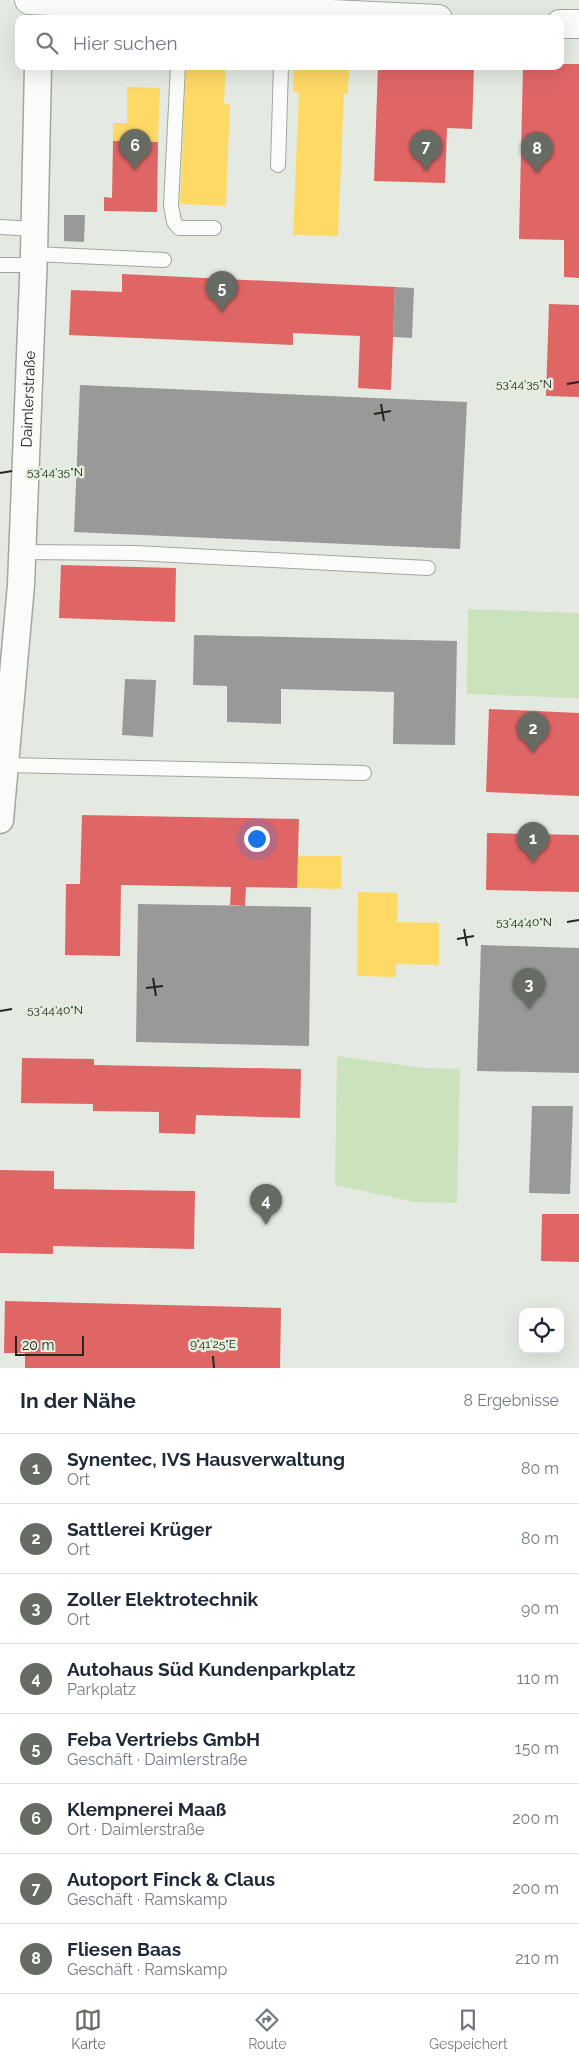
<!DOCTYPE html>
<html lang="de">
<meta charset="utf-8">
<style>
:root{--surface:#fff;--page:#f6f6f7;--text:#1f2937;--muted:#747a83;--line:#e0e1e3;--accent:#666b64}
body{margin:0;font-family:Raleway,sans-serif;background:var(--page);color:var(--text)}
.controls{position:absolute;right:15px;bottom:15px;display:grid;overflow:hidden;border-radius:10px;box-shadow:0 5px 20px #0002}
.controls button{width:45px;height:45px;display:grid;place-items:center;padding:0;border:0;border-bottom:1px solid var(--line);background:var(--surface);color:var(--text);font:25px sans-serif}
.scale{position:absolute;left:15px;bottom:12px;width:69px;box-sizing:border-box;padding-left:5px;border:2px solid #222720;border-top:0;font-size:14px;line-height:18px;white-space:nowrap;color:#222720;-webkit-text-stroke:4px #e3eedd;paint-order:stroke}
.you{position:absolute;left:256px;top:838px;width:18px;height:18px;margin:-12px;border:4px solid #fff;border-radius:50%;background:#1a73e8;box-shadow:0 0 0 8px #1a73e833}
.badge{display:grid;place-items:center;width:32px;height:32px;border-radius:50%;background:var(--accent);color:#fff;font-size:16px;font-weight:700}
.pin{position:absolute;translate:-50% -41px;filter:drop-shadow(0 1px 2px #0008)}
.pin::after{content:'';position:absolute;top:26px;width:18px;height:15px;background:inherit;clip-path:polygon(0 0,100% 0,50% 100%)}
.list{margin:0;padding:0;list-style:none}
h2{display:flex;justify-content:space-between;align-items:center;height:65px;margin:0;padding:0 20px;font-size:21px}
h2 small{font-size:16px;font-weight:400;color:var(--muted)}
.list li{display:grid;grid-template-columns:32px 1fr auto;gap:15px;align-items:center;box-sizing:border-box;height:70px;padding:0 20px;border-top:1px solid var(--line)}
.list b{display:block;font-size:19px;white-space:nowrap}
.list p{margin:0;font-size:16px;white-space:nowrap;color:var(--muted)}
.list em{font-size:16px;font-style:normal;color:var(--muted)}
.icon{flex:none;width:28px;height:28px;fill:none;stroke:currentColor;stroke-width:2;stroke-linecap:round;stroke-linejoin:round}
.map{position:relative;flex:none;width:579px;height:1368px;overflow:hidden}
.search{position:absolute;background:var(--surface);box-shadow:0 5px 20px #0002;left:15px;right:15px;top:15px;height:55px;display:flex;align-items:center;gap:12px;box-sizing:border-box;padding:0 18px;border-radius:10px;color:var(--muted);font-size:19px}
.sheet{height:625px;background:var(--surface)}
nav{display:flex;justify-content:space-around;align-items:center;box-sizing:border-box;height:70px;border-top:1px solid var(--line);background:var(--surface);font-size:14px;color:var(--muted)}
nav a{display:grid;justify-items:center;gap:2px}
nav .on{color:var(--accent)}
.map>svg:first-child{display:block}
.green{fill:#cbe3bd}
.homes{fill:#ffd966}
.shops{fill:#e06666}
.industry{fill:#999}
.lines{fill:none;stroke-linecap:round;stroke-linejoin:round}
.lane-casing{stroke:#a1a69e;stroke-width:16}
.street-casing{stroke:#a1a69e;stroke-width:29}
.secondary-casing{stroke:#a1a69e;stroke-width:30}
.lane{stroke:#fbfcfa;stroke-width:14}
.street{stroke:#fbfcfa;stroke-width:26}
.secondary{stroke:#fbfcfa;stroke-width:28}
.ticks{fill:none;stroke:#222720;stroke-width:2}
.labels{text-anchor:middle;dominant-baseline:central;stroke-width:5;stroke-linejoin:round;paint-order:stroke}
.street-label{font-size:15px;fill:#222720;stroke:#e3eedd}
.ticks-label{font-size:12px;text-anchor:middle;fill:#222720;stroke:#e3eedd;stroke-width:5;stroke-linejoin:round;paint-order:stroke}
</style>
<div class="map">
<svg width="579" height="1368" viewBox="0 0 579 1368">
<rect width="100%" height="100%" fill="#e4eae1"/>
<!-- green -->
<path class="green" d="M468,609l111,4v85l-112,-4z
M337,1056l87,12 36,1 -3,134 -42,-1 -80,-17z"/>
<!-- homes -->
<path class="homes" d="M186,66h40l-2,38h6l-4,102 -46,-2z
M294,66h55l-1,28h-4l-6,142 -45,-1 6,-142 -6,-1z
M127,87l33,1 -2,54 -45,-1v-18h14z
M298,856h43v33l-44,-1z
M358,892l40,1 -1,29 42,1v42l-43,-1v13l-39,-1z"/>
<!-- shops -->
<path class="shops" d="M560,64h19v214l-15,-1v-37l-45,-1 4,-173h37z
M378,66h96l-2,63 -25,-1 -2,55 -71,-2z
M113,141l45,1 -1,70 -53,-1v-14l8,1z
M122,274l273,13 -4,103 -33,-2 2,-52 -67,-3v12l-224,-10 2,-45 51,2z
M549,304l30,1v92l-33,-1z
M61,565l115,3 -1,54 -116,-4z
M489,709l90,4v83l-93,-4z
M82,815l217,4 -2,69 -51,-1 -1,19 -15,-1 1,-18 -110,-2 -1,71 -55,-1 1,-71h14z
M487,833l92,2v57l-93,-2z
M22,1058l72,1v6l207,4 -1,49 -104,-3 -1,19 -36,-1v-21l-66,-1v-7l-72,-1z
M0,1170l54,1v18l141,2 -1,58 -141,-3v8l-53,-1z
M542,1214h37v48l-38,-1z
M5,1301l276,7 -1,60h-255v-15h-21z"/>
<!-- industry -->
<path class="industry" d="M64,215h21l-1,27 -20,-1z
M395,287l19,1 -2,50 -19,-1z
M80,385l387,17 -7,147 -386,-17z
M194,635l263,6 -2,104 -62,-1 1,-52 -113,-3v35l-54,-2v-36l-34,-1z
M125,679l31,1 -3,57 -31,-2z
M138,904l173,3 -2,139 -173,-4z
M481,945l98,3v125l-102,-2z
M532,1106h41l-3,88 -41,-1z"/>
<g class="lines">
<!-- lane casing -->
<g class="lane-casing">
<path id="lane" d="M178,66l-7,139 3,17 5,6h35
M278,165l3,-99
M0,227l34,2
M34,254l130,6
M0,265h34
M22,552l113,1 293,15
M5,765l359,8"/>
</g>
<!-- street casing -->
<g class="street-casing">
<g id="street">
<path id="s1" d="M0,820l21,-235 13,-331 4,-188"/>
</g>
</g>
<!-- secondary casing -->
<g class="secondary-casing">
<path id="secondary" d="M29,0l409,19
M560,24h19"/>
</g>
<!-- lane -->
<use href="#lane" class="lane"/>
<!-- street -->
<use href="#street" class="street"/>
<!-- secondary -->
<use href="#secondary" class="secondary"/>
</g>
<!-- ticks -->
<path class="ticks" d="M567,384l12,-2M381,404l3,17M374,414l17,-3M0,473l12,-2M567,922l12,-2M464,929l3,17M457,939l17,-3M153,978l3,18M146,988l17,-2M0,1011l12,-2M213,1356l1,12"/>
<g class="labels">
<!-- street labels -->
<g class="street-label">
<text stroke="none"><textPath href="#s1" startOffset="422">Daimlerstraße</textPath></text>
</g>
</g>
<g class="ticks-label">
<text x="524" y="388">53°44'35"N</text>
<text x="55" y="476">53°44'35"N</text>
<text x="524" y="926">53°44'40"N</text>
<text x="55" y="1014">53°44'40"N</text>
<text x="213" y="1348">9°41'25"E</text>
</g>
</svg>
<div class="controls">
<button><svg class="icon" aria-label="locate" viewBox="0 0 24 24"><circle cx="12" cy="12" r="6"/><path d="M12 2v4M12 18v4M2 12h4M18 12h4"/></svg></button>
</div>
<div class="scale">20 m</div>
<div class="you"></div>
<div class="pin badge" style="left:533px;top:863px">1</div>
<div class="pin badge" style="left:533px;top:753px">2</div>
<div class="pin badge" style="left:529px;top:1009px">3</div>
<div class="pin badge" style="left:266px;top:1225px">4</div>
<div class="pin badge" style="left:222px;top:312px">5</div>
<div class="pin badge" style="left:135px;top:170px">6</div>
<div class="pin badge" style="left:426px;top:171px">7</div>
<div class="pin badge" style="left:537px;top:173px">8</div>
<div class="search"><svg class="icon" aria-label="search" viewBox="0 0 24 24"><circle cx="10" cy="10" r="6"/><path d="M15 15l6 6"/></svg>Hier suchen</div>
</div>
<section class="sheet">
<h2>In der Nähe<small>8 Ergebnisse</small></h2>
<ul class="list">
<li><span class="badge">1</span><div><b>Synentec, IVS Hausverwaltung</b><p>Ort</p></div><em>80 m</em></li>
<li><span class="badge">2</span><div><b>Sattlerei Krüger</b><p>Ort</p></div><em>80 m</em></li>
<li><span class="badge">3</span><div><b>Zoller Elektrotechnik</b><p>Ort</p></div><em>90 m</em></li>
<li><span class="badge">4</span><div><b>Autohaus Süd Kundenparkplatz</b><p>Parkplatz</p></div><em>110 m</em></li>
<li><span class="badge">5</span><div><b>Feba Vertriebs GmbH</b><p>Geschäft · Daimlerstraße</p></div><em>150 m</em></li>
<li><span class="badge">6</span><div><b>Klempnerei Maaß</b><p>Ort · Daimlerstraße</p></div><em>200 m</em></li>
<li><span class="badge">7</span><div><b>Autoport Finck &amp; Claus</b><p>Geschäft · Ramskamp</p></div><em>200 m</em></li>
<li><span class="badge">8</span><div><b>Fliesen Baas</b><p>Geschäft · Ramskamp</p></div><em>210 m</em></li>
</ul>
</section>
<nav>
<a class="on"><svg class="icon" aria-label="map" viewBox="0 0 24 24"><path d="M3 6l6-2 6 2 6-2v14l-6 2-6-2-6 2zM9 4v14M15 6v14"/></svg>Karte</a>
<a><svg class="icon" aria-label="directions" viewBox="0 0 24 24"><path d="M12 3l9 9-9 9-9-9zM9 14v-3h6M13 9l2 2-2 2"/></svg>Route</a>
<a><svg class="icon" aria-label="saved" viewBox="0 0 24 24"><path d="M7 4h10v16l-5-4-5 4z"/></svg>Gespeichert</a>
</nav>
